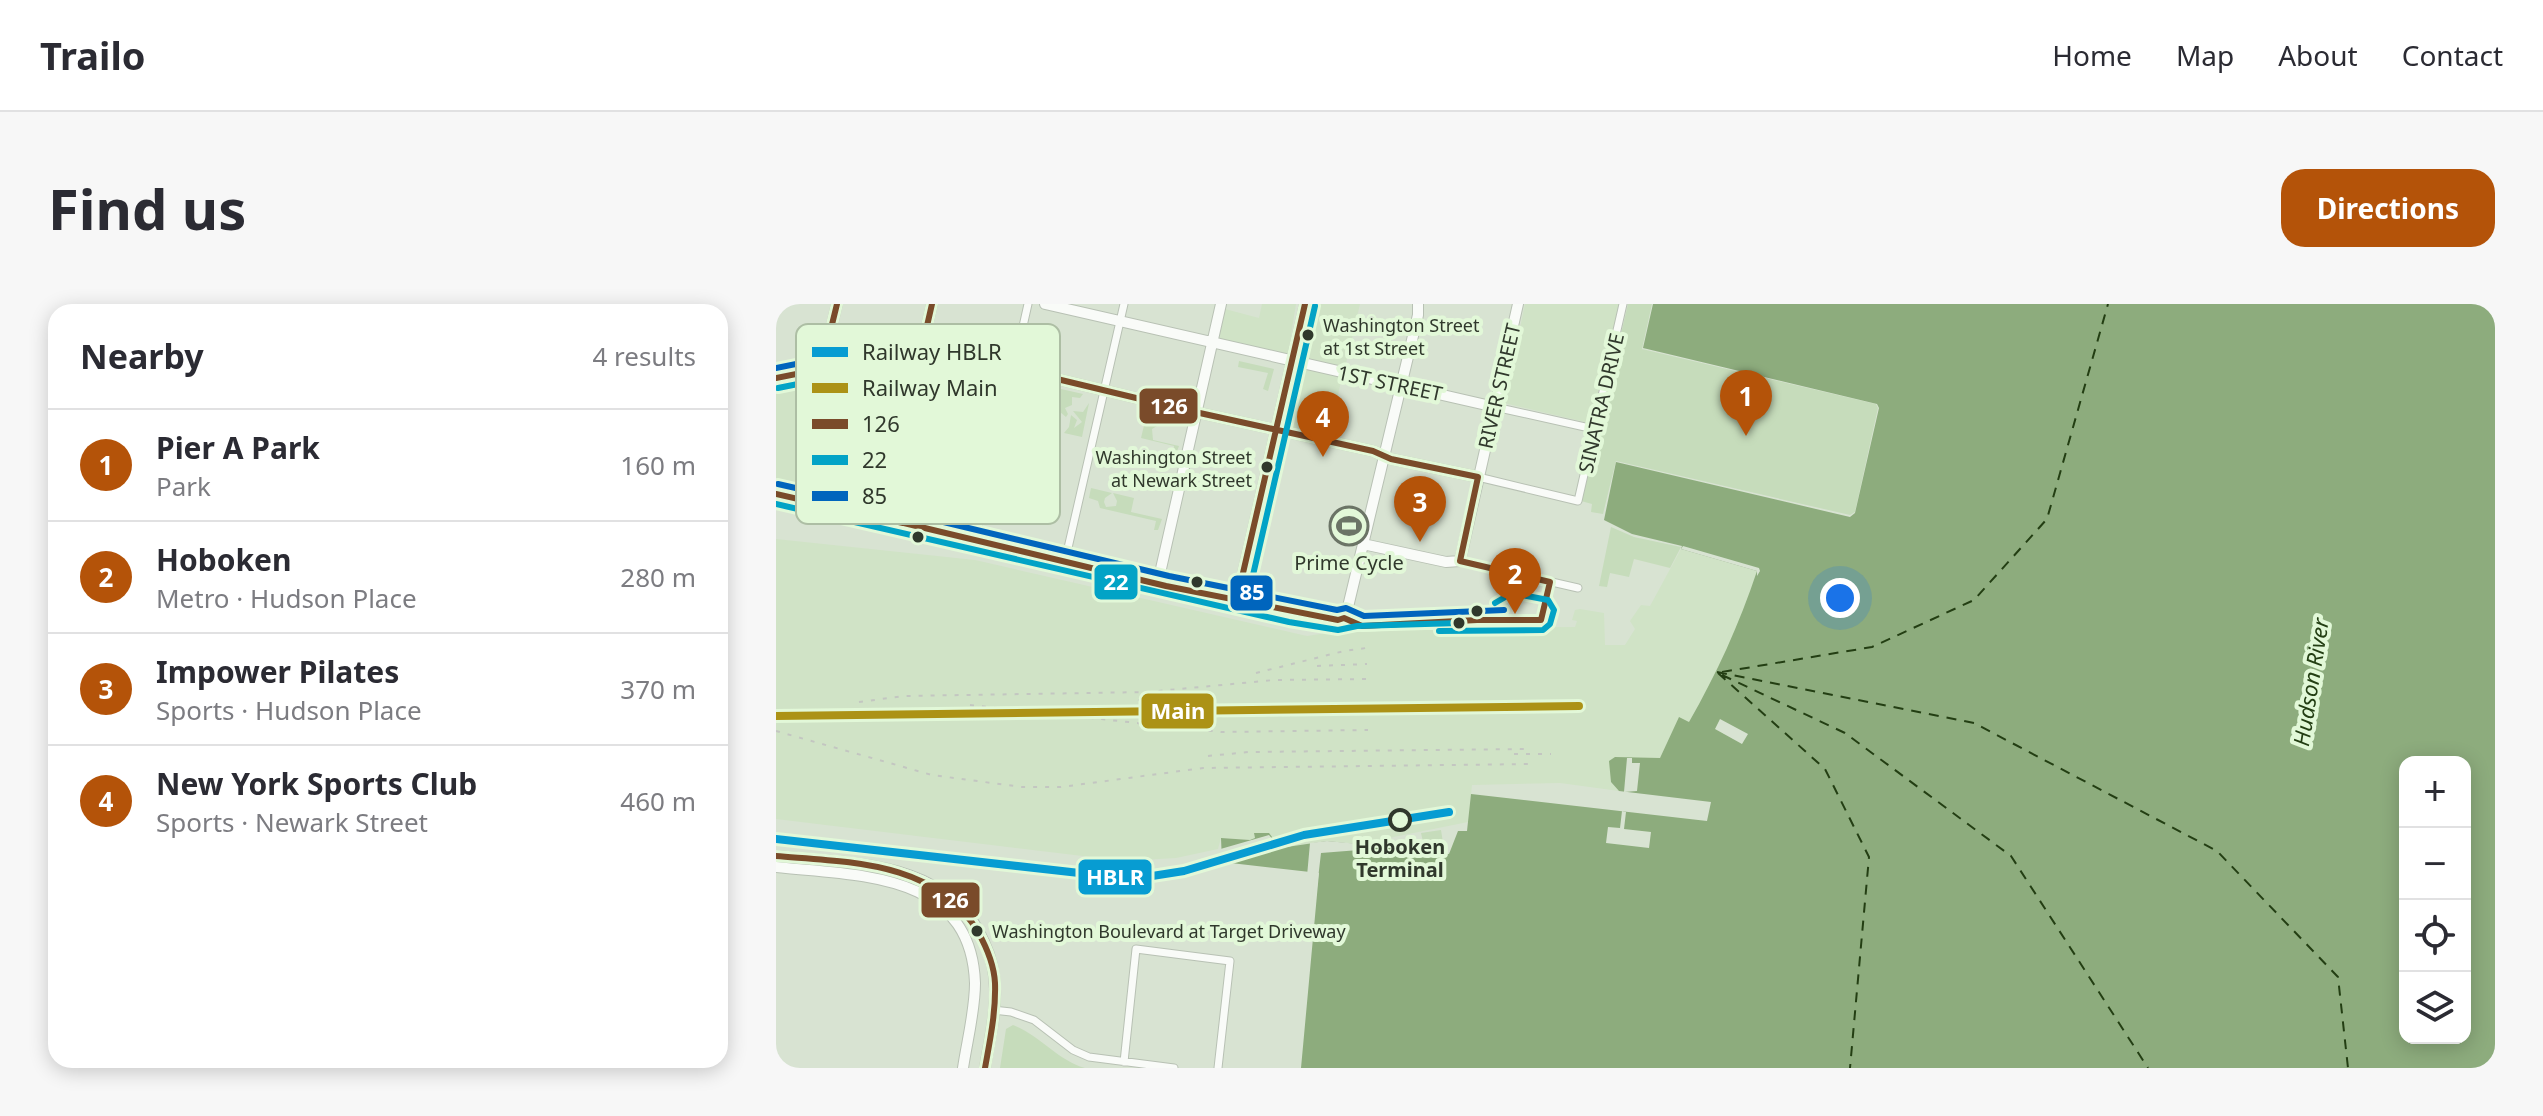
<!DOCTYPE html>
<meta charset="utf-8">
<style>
:root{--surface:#fff;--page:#f7f7f7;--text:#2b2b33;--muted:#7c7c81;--line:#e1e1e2;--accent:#b45309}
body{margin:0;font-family:"Noto Sans",sans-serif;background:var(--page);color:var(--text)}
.controls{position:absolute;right:24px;bottom:24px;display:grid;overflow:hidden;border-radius:16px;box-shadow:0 4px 20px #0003}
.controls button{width:72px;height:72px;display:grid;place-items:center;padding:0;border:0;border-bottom:2px solid var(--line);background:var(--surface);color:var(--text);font:40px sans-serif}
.you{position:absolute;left:1064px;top:294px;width:28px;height:28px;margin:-20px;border:6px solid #fff;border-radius:50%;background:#1a73e8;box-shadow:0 0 0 12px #1a73e833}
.badge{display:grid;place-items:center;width:52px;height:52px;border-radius:50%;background:var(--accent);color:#fff;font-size:26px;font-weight:700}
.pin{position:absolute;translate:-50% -66px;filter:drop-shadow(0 2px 4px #0008)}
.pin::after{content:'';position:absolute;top:42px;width:28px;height:24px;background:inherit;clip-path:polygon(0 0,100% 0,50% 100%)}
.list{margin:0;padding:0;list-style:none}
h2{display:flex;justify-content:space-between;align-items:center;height:104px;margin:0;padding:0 32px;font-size:34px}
h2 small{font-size:26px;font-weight:400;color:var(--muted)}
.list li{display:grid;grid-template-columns:52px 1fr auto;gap:24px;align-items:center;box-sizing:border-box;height:112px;padding:0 32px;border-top:2px solid var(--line)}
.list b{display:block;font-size:30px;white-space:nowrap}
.list p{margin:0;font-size:26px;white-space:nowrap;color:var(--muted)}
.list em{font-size:26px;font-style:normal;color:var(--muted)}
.icon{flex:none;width:44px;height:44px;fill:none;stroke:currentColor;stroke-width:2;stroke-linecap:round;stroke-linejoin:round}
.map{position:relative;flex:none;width:1719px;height:764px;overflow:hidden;border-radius:24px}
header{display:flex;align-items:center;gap:48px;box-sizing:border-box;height:112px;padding:0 40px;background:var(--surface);border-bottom:2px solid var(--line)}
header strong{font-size:38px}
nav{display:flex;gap:44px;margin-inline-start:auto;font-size:28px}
.intro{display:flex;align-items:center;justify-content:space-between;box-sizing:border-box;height:192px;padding:0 48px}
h1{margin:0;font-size:56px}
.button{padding:20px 36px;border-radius:24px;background:var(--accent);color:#fff;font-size:28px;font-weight:700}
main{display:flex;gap:48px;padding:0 48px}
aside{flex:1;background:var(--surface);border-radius:24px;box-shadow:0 4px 20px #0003}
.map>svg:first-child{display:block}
.built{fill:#d0e3c6}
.green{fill:#c6dcbb}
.water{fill:#8dac7d;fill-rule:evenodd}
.pier{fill:#d8e3d2}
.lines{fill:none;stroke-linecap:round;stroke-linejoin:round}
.ferry{stroke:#233e13;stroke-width:2;stroke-dasharray:10 8;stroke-linecap:butt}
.street-casing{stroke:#b8c1b4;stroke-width:9}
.secondary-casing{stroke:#b8c1b4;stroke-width:12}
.street{stroke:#f9fbf8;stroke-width:7}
.secondary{stroke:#f9fbf8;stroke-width:10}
.tram{stroke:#c3c6c1;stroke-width:2}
.rail{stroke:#c3c6c1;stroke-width:2;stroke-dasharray:4 8;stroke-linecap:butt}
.bus-1-casing{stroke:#e2f8d8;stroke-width:12}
.bus-2-casing{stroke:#e2f8d8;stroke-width:12}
.bus-3-casing{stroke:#e2f8d8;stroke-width:12}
.bus-1{stroke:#7a4b2a;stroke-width:6}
.bus-2{stroke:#02a3c6;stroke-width:6}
.bus-3{stroke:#0065bd;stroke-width:6}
.rail-1-casing{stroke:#e2f8d8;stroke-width:14}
.rail-2-casing{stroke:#e2f8d8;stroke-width:14}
.rail-1{stroke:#079cd2;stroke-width:8}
.rail-2{stroke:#ac9216;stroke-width:8}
.bus-dot{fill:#30382c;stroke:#e2f8d8;stroke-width:3}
.stop-dot{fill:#e2f8d8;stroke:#30382c;stroke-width:4}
.labels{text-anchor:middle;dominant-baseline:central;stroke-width:8;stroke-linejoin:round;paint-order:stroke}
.bus-label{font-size:18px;fill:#30382c;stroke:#e2f8d8;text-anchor:start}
.street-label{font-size:20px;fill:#30382c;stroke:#e2f8d8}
.poi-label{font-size:20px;fill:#30382c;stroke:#e2f8d8}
.stop-label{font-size:20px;font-weight:bold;fill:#30382c;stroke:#e2f8d8}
.water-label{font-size:22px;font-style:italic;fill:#233e13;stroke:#e2f8d8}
.key{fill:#e2f8d8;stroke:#adbea4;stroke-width:2}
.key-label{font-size:22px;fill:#30382c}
.line-badge{stroke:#e2f8d8;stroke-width:3}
.badge-label{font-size:22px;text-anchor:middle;font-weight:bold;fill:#fff}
</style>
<header>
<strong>Trailo</strong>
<nav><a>Home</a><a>Map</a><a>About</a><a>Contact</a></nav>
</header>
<div class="intro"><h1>Find us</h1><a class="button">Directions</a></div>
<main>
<aside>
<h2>Nearby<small>4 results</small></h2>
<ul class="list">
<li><span class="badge">1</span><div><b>Pier A Park</b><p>Park</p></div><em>160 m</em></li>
<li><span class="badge">2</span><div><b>Hoboken</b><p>Metro · Hudson Place</p></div><em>280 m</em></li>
<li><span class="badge">3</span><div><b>Impower Pilates</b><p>Sports · Hudson Place</p></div><em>370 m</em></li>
<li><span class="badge">4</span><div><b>New York Sports Club</b><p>Sports · Newark Street</p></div><em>460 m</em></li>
</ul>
</aside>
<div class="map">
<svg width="1719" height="764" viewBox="0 0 1719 764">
<rect width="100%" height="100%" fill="#d8e3d2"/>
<!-- built -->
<path class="built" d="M486,0h34l-8,50 -70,-16 7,-29 34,9z
M538,0h46l-15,64 -44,-10z
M749,0h95l-28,114 -3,5 -85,-20z
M137,53l-34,150 -103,-23v-100z
M526,64l40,9 -13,60 -42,-9 -3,-3 12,-43v-11z
M0,235l199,21 332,76 45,-7 223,-2 2,-6 -5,-1 3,-10 5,-1 24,4 1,32h20l10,-16 -5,-8 11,-16 9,1 31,-57 76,22 -18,53 -22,48 -28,50 -10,-4 -19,40 -27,1 -22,23 8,9 -59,-8 -88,2 -4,37 -109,22 -32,-3 -47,7 -26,-14 1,4 -5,2 -29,-2 -3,11 -42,9 -52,3 -348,-42z"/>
<!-- green -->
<path class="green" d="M852,0h24l-10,45 234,55 2,4 -23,104 -5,3 -234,-54 -13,53 -12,-2 1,-8 -11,-3 17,-77 3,-3 -2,-3 3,-3z
M463,57l35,8 -6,22 -5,-2 5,-16 -30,-6z
M285,85l22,5 -3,4 -8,-1v8l-7,3 3,6 -2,3 -6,-5 -5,2z
M313,99l-7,34 -18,-4 5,-6 2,-12 6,5 -3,8 8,-6 -9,-11 10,1z
M370,113l12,3 -1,6 -5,3 1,11 26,6 -3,8 -3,-1 1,-7 -33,-8z
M315,184l21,5 -7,5 -1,4 2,5 10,-1 1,-5 -4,-8 21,5 -3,14 31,7 -4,11h-4l2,-9 -56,-13 -2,-7 -9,-3z
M835,223l23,10 47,10 -11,21 -36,-9 -5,18 -19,-4 -3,14 -8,-1z
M665,526l3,19 -20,-3 -3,-13z
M237,721c28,11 44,35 72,43h-85l6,-39z"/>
<!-- water -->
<path class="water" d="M877,0h842v764h-1194l18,-195 -97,-11 -1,-24 29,2 5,-2 -1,-5h15l11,15 47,-7 122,13 9,-23h9l4,-37 236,27 4,-19 -92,-11 -8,-9 -2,-21 6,-4 45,1 19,-41 10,5c28,-49 50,-97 68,-151l-76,-22 1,-3 -50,-12 -28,-14 12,-58 234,55 5,-4 24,-105 -2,-4 -234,-56zM1629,458h60v276h-60z"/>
<!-- pier -->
<path class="pier" d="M907,242l76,22 1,3 -3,5v-5l-76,-22z
M944,415l28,15 -6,10 -27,-15z
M851,454h5v5h8l-3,28 -13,1z
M846,507l4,1 -2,17 27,3 -2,16 -43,-5 2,-16 12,1z
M493,531l11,13 -58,14 -5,-12z
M551,537l32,3v6l-38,3 -6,52h-4l4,-29h-8l3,-33z"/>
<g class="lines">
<!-- ferry -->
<path class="ferry" d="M941,368l257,51 243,128 121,126 10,91
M946,368l150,-25 102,-47 73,-81 61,-215
M942,369l107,96 44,88 -19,211
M946,371l123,58 166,123 137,212"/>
<!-- street casing -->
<g class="street-casing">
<path id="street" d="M719,103l99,22
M702,173l100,24 45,-197
M199,236l53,-236
M289,257l59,-257
M684,257l118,27
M217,706l18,2 23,8 39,30 16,7 85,11
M348,758l12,-113 94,12 -12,107"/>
</g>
<!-- secondary casing -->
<g class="secondary-casing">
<path id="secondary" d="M269,0l450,103
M53,63l-3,-18 11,-45
M0,74l145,-29h11l254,61 187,41 18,8 87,18
M0,190l442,102 73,16 51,7 5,-8c23,-99 48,-197 71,-296v-11
M107,214l49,-214
M587,240l83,18 14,-1 58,-257
M382,278l63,-278
M461,295l68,-295
M0,552c75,8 173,3 208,86 7,15 11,30 11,47 1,26 -6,53 -10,79
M0,563c81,9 195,4 199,116 0,28 -8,58 -12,85"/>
</g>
<!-- street -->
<use href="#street" class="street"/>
<!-- secondary -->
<use href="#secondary" class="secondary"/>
<!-- tram -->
<path class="tram" d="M442,551l232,-39"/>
<!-- rail -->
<path class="rail" d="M541,362l50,-2
M480,369l88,-22 22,-3
M362,396l64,7
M83,398l45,-6 243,-4 127,-12 93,-1
M194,401l251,27 147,-2
M394,413l197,-3
M0,427l156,44 90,12h39l142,-19 329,-4
M738,450h37
M432,452l41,-4 275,-3"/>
<!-- bus-1 casing -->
<g class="bus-1-casing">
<path id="bus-1" d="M53,63l-3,-18 11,-45
M0,74l145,-29h11l254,61 187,41 18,8 87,18 -18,84 90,21 -9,38h-64l-115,6 -18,-8 -6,2 -172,-34 -283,-68
M0,190l127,29
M107,214l49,-214
M461,295l68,-295
M0,552c72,6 161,5 202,76 9,16 16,32 17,51 1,29 -5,57 -10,85"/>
</g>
<!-- bus-2 casing -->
<g class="bus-2-casing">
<path id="bus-2" d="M2,84l130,-26 -35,154
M0,200l513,118 49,8 19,-4 102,-3
M471,297l68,-295
M663,327l104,-1 7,-6 4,-14 -6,-10 -36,-7 -17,10"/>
</g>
<!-- bus-3 casing -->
<g class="bus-3-casing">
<path id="bus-3" d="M0,64l143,-29 10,4 2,8 -38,169
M2,180l127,29
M109,204l284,68 168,34 9,-2 18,8 140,-6"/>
</g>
<!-- bus-1 -->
<use href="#bus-1" class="bus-1"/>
<!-- bus-2 -->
<use href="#bus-2" class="bus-2"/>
<!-- bus-3 -->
<use href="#bus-3" class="bus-3"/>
<!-- rail-1 casing -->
<g class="rail-1-casing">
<path id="rail-1" d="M0,535l357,40 51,-8 120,-36 145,-23"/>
</g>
<!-- rail-2 casing -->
<g class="rail-2-casing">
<path id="rail-2" d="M0,412l803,-10"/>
</g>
<!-- rail-1 -->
<use href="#rail-1" class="rail-1"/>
<!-- rail-2 -->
<use href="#rail-2" class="rail-2"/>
</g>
<!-- icons -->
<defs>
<g id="stadium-ring" transform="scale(2)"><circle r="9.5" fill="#e2f8d8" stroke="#6b7466" stroke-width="1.5"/><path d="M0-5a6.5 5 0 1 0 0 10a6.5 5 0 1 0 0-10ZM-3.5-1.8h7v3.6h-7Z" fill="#6b7466"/></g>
</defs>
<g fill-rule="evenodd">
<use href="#stadium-ring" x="573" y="222"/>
</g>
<!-- markers -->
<g class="bus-dot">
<circle cx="532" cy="31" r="7"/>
<circle cx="491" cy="163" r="7"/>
<circle cx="142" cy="233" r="7"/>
<circle cx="421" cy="278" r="7"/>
<circle cx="701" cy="307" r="7"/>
<circle cx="683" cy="319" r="7"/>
<circle cx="201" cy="627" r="7"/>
</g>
<circle class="stop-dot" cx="624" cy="516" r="10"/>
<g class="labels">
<!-- bus labels -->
<g class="bus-label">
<text x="547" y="21">Washington Street<tspan x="547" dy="23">at 1st Street</tspan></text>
<text x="476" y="153" text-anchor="end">Washington Street<tspan x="476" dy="23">at Newark Street</tspan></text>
<text x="216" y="627">Washington Boulevard at Target Driveway</text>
</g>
<!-- street labels -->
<g class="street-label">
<text transform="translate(614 79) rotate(12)">1ST STREET</text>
<text transform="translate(723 82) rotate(-77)">RIVER STREET</text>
<text transform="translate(825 99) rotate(-77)">SINATRA DRIVE</text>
</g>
<!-- poi labels -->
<g class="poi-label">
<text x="573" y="258">Prime Cycle</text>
</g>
<!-- stop labels -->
<g class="stop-label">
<text x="624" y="542">Hoboken<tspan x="624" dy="23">Terminal</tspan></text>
</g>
<!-- water labels -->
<g class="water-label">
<text transform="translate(1534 378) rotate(-81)">Hudson River</text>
</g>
</g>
<!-- legend -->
<rect x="20" y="20" width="264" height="200" rx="12" class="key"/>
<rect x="36" y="43" width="36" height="10" fill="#079cd2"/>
<rect x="36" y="79" width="36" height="10" fill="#ac9216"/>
<rect x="36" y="115" width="36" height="10" fill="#7a4b2a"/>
<rect x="36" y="151" width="36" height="10" fill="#02a3c6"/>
<rect x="36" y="187" width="36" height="10" fill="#0065bd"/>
<g class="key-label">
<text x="86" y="56">Railway HBLR</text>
<text x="86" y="92">Railway Main</text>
<text x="86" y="128">126</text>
<text x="86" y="164">22</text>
<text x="86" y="200">85</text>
</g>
<g class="line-badge">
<rect x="362" y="83" width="61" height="38" rx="8" fill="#7a4b2a"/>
<rect x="317" y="259" width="46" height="38" rx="8" fill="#02a3c6"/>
<rect x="453" y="270" width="45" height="38" rx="8" fill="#0065bd"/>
<rect x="364" y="388" width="75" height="38" rx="8" fill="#ac9216"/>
<rect x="301" y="554" width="76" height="38" rx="8" fill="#079cd2"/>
<rect x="144" y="577" width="61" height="38" rx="8" fill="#7a4b2a"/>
</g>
<g class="badge-label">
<text x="393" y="110">126</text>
<text x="340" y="286">22</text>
<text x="476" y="296">85</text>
<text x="402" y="415">Main</text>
<text x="339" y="581">HBLR</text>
<text x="174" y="604">126</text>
</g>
</svg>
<div class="controls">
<button>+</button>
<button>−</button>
<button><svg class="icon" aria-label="locate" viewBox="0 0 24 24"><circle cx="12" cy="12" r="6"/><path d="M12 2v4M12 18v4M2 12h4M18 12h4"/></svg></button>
<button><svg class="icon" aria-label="layers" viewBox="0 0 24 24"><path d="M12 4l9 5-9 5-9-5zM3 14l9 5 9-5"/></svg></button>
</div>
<div class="you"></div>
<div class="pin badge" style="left:970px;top:132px">1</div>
<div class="pin badge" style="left:739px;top:310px">2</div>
<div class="pin badge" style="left:644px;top:238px">3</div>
<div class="pin badge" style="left:547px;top:153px">4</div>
</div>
</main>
